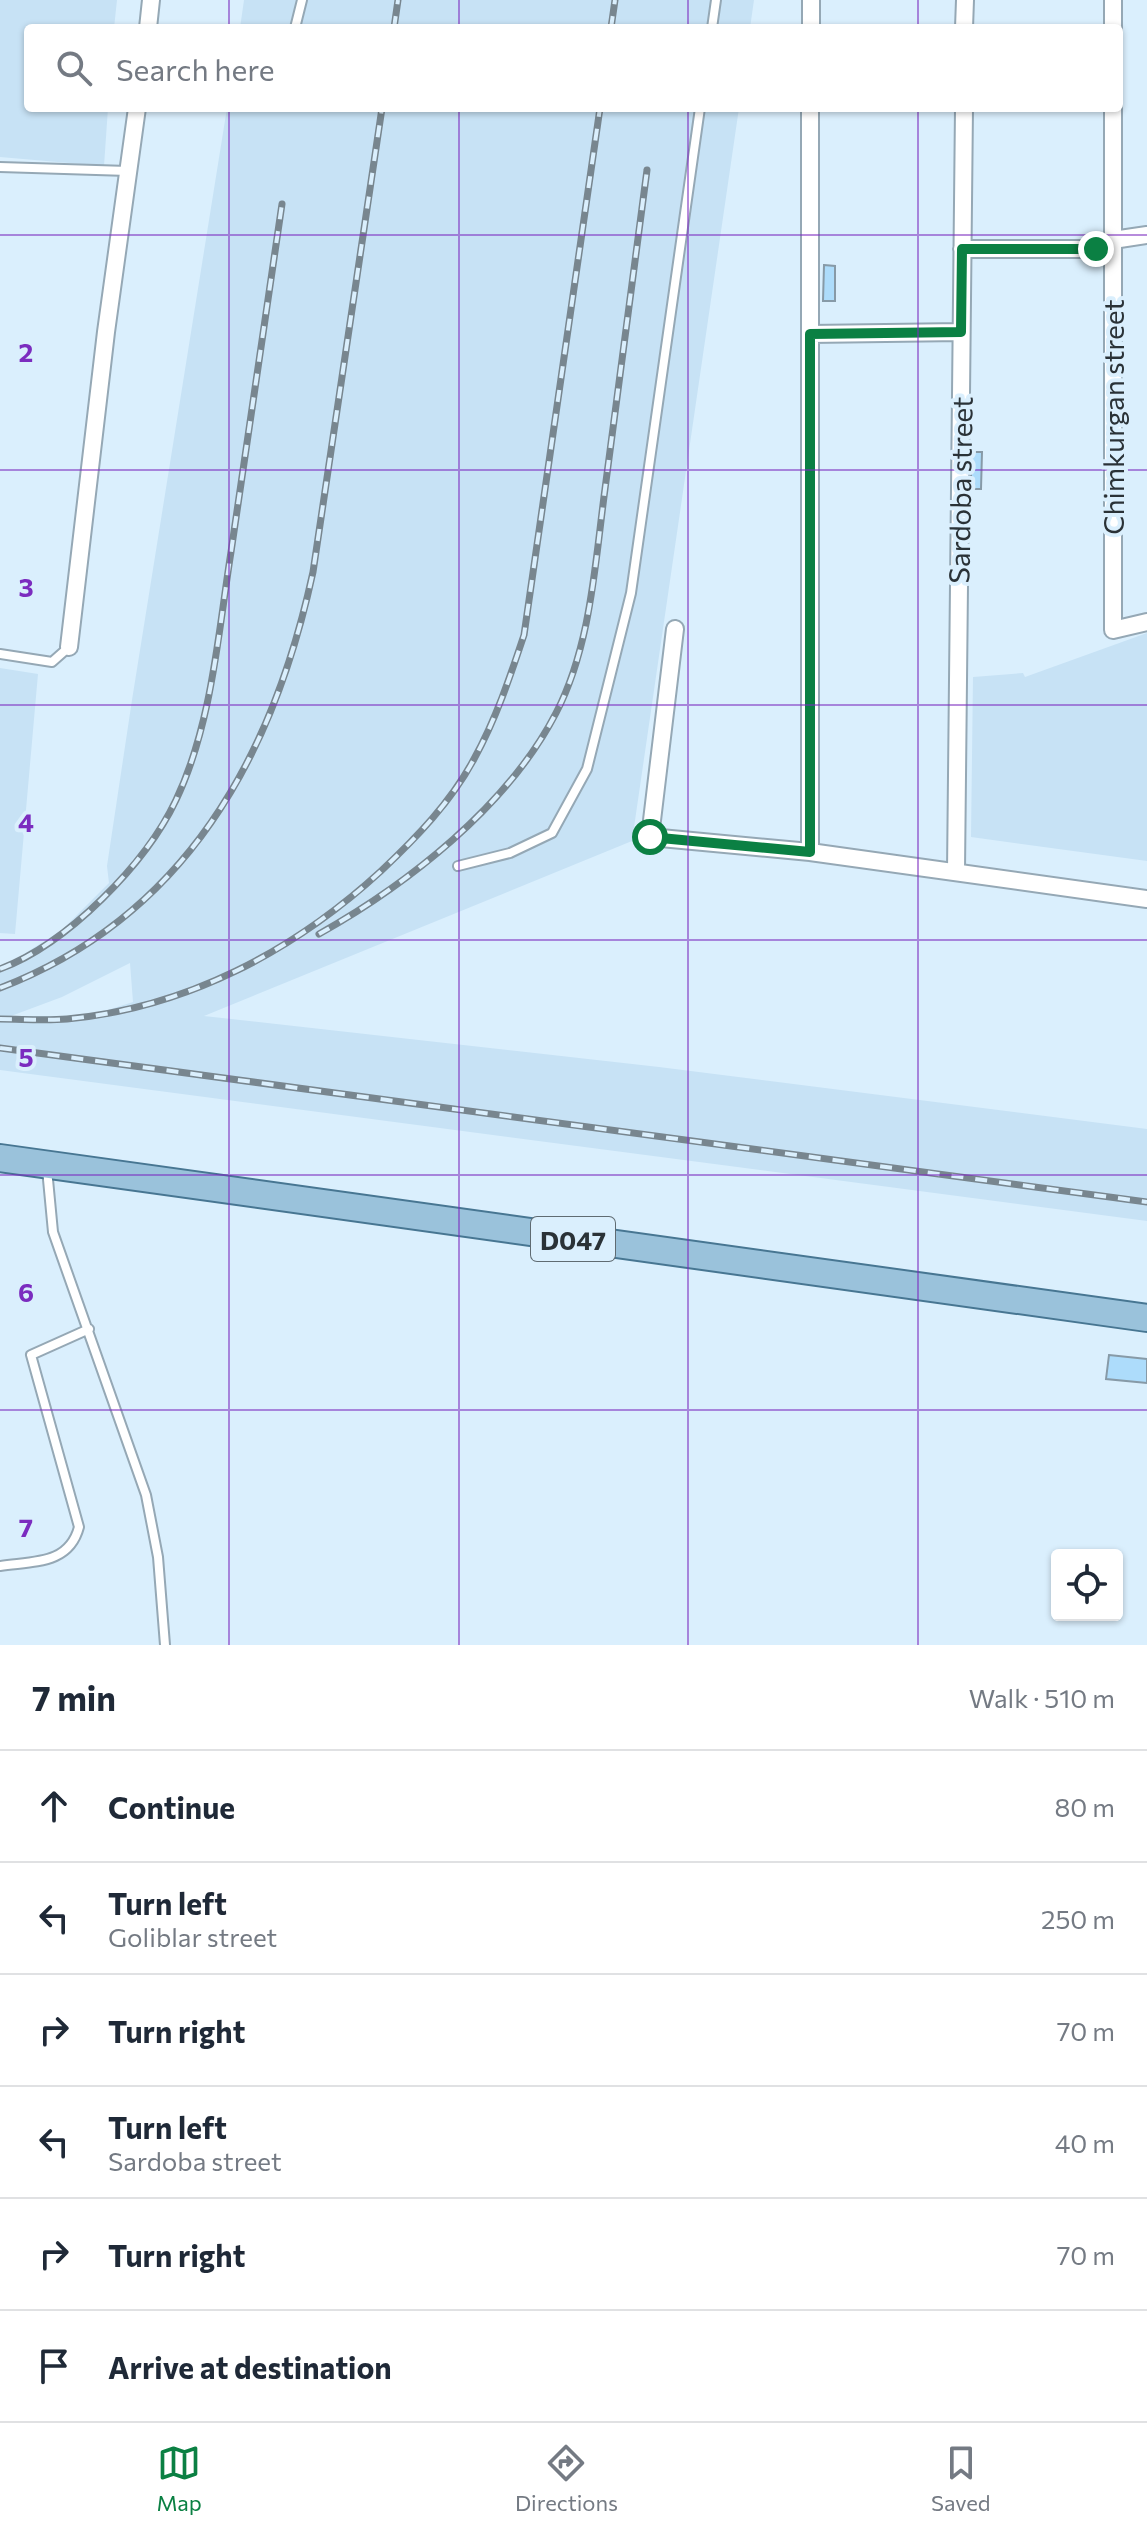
<!DOCTYPE html>
<meta charset="utf-8">
<style>
:root{--surface:#fff;--page:#f2f2f3;--text:#1f2937;--muted:#747a83;--line:#e0e1e3;--accent:#0b8043}
body{margin:0;font-family:Commissioner,sans-serif;background:var(--page);color:var(--text)}
.controls{position:absolute;right:24px;bottom:24px;display:grid;overflow:hidden;border-radius:8px;box-shadow:0 2px 6px #0004}
.controls button{width:72px;height:72px;display:grid;place-items:center;padding:0;border:0;border-bottom:2px solid var(--line);background:var(--surface);color:var(--text);font:40px sans-serif}
.stop{position:absolute;width:24px;height:24px;margin:-18px;border:6px solid #0b8043;border-radius:50%;background:#fff}
.stop.end{background:#0b8043;border-color:#fff;box-shadow:0 2px 8px #0008}
.list{margin:0;padding:0;list-style:none}
h2{display:flex;justify-content:space-between;align-items:center;height:104px;margin:0;padding:0 32px;font-size:34px}
h2 small{font-size:26px;font-weight:400;color:var(--muted)}
.list li{display:grid;grid-template-columns:52px 1fr auto;gap:24px;align-items:center;box-sizing:border-box;height:112px;padding:0 32px;border-top:2px solid var(--line)}
.list b{display:block;font-size:30px;white-space:nowrap}
.list p{margin:0;font-size:26px;white-space:nowrap;color:var(--muted)}
.list em{font-size:26px;font-style:normal;color:var(--muted)}
.icon{flex:none;width:44px;height:44px;fill:none;stroke:currentColor;stroke-width:2;stroke-linecap:round;stroke-linejoin:round}
.map{position:relative;flex:none;width:1147px;height:1645px;overflow:hidden}
.search{position:absolute;background:var(--surface);box-shadow:0 2px 6px #0004;left:24px;right:24px;top:24px;height:88px;display:flex;align-items:center;gap:20px;box-sizing:border-box;padding:0 28px;border-radius:8px;color:var(--muted);font-size:30px}
.sheet{height:776px;background:var(--surface)}
nav{display:flex;justify-content:space-around;align-items:center;box-sizing:border-box;height:112px;border-top:2px solid var(--line);background:var(--surface);font-size:22px;color:var(--muted)}
nav a{display:grid;justify-items:center;gap:4px}
nav .on{color:var(--accent)}
.map>svg:first-child{display:block}
.built{fill:#c7e2f5;fill-rule:evenodd}
.building{fill:#addcfb;stroke:#879aa7;stroke-width:2}
.lines{fill:none;stroke-linecap:round;stroke-linejoin:round}
.service-casing{stroke:#95a8b5;stroke-width:12}
.minor-casing{stroke:#95a8b5;stroke-width:20}
.primary-casing{stroke:#477692;stroke-width:30}
.service{stroke:#fff;stroke-width:8}
.minor{stroke:#fff;stroke-width:16}
.primary{stroke:#9ac2db;stroke-width:26}
.rail-casing{stroke:#78868f;stroke-width:7}
.rail{stroke:#daeffd;stroke-width:4;stroke-dasharray:12;stroke-linecap:butt}
.route{stroke:#0b8043;stroke-width:10}
.grid{fill:none;stroke:#7b2cbf;stroke-width:2;stroke-opacity:0.55}
.labels{text-anchor:middle;dominant-baseline:central;stroke-width:8;stroke-linejoin:round;paint-order:stroke}
.shield{fill:#daeffd;stroke:#5f6b72;stroke-width:2}
.shield-label{font-size:26px;font-weight:bold;fill:#2a3237}
.street-label{font-size:28px;fill:#2a3237;stroke:#daeffd}
.grid-label{font-size:26px;text-anchor:middle;font-weight:bold;fill:#7b2cbf;stroke:#daeffd;stroke-width:8;stroke-linejoin:round;paint-order:stroke}
</style>
<div class="map">
<svg width="1147" height="1645" viewBox="0 0 1147 1645">
<rect width="100%" height="100%" fill="#daeffd"/>
<!-- built -->
<path class="built" d="M0,0h117l-3,28h-86v80h80l-4,58 -104,-9z
M244,0h510l-4,28h-510z
M227,108h512l-107,733 -428,175 455,51 488,62v92l-1147,-151v-101l62,-39 47,-47 -2,-17 25,-166zM130,963l3,39 -44,14h-78l51,-19z
M1147,633v228l-176,-24 2,-160 50,-4 2,4z
M0,668l38,6 -23,260 -15,-1z"/>
<!-- building -->
<path class="building" d="M824,265l11,1v35h-12z
M971,452h11l-1,37h-10z
M1109,1355l38,4v24l-41,-4z"/>
<g class="lines">
<!-- service casing -->
<g class="service-casing">
<path id="service" d="M295,28l7,-28
M712,28l4,-28
M0,167l128,4
M0,654l52,8 17,-15
M458,866l52,-13 42,-20 35,-64 44,-176 69,-485
M47,1169l6,63 93,263 12,62 7,88
M0,1566c33,-5 69,-1 79,-39l-48,-172 58,-26"/>
</g>
<!-- minor casing -->
<g class="minor-casing">
<path id="minor" d="M1113,0v28
M148,28l3,-28
M811,28v-28
M964,28l1,-28
M1113,108v522l34,-8
M962,249h134l17,-9 34,-5
M810,334l151,-2
M675,629l-25,208 160,15 337,47
M69,647l37,-315 31,-224
M810,852v-744
M956,871l8,-763"/>
</g>
<!-- primary casing -->
<g class="primary-casing">
<path id="primary" d="M0,1158l1147,160"/>
</g>
<!-- service -->
<use href="#service" class="service"/>
<!-- minor -->
<use href="#minor" class="minor"/>
<!-- primary -->
<use href="#primary" class="primary"/>
<!-- rail casing -->
<g class="rail-casing">
<path id="rail" d="M394,28l4,-28
M611,28l4,-28
M319,934c89,-50 189,-128 237,-221 35,-67 39,-150 49,-224 14,-107 28,-213 42,-319
M0,969c67,-25 146,-105 176,-169 36,-76 42,-166 55,-248 17,-116 34,-232 51,-348
M0,988c185,-71 273,-231 313,-416l69,-464
M0,1019c22,0 45,2 67,0 119,-11 227,-68 314,-148 35,-33 70,-69 93,-112 22,-40 36,-82 50,-124l76,-527
M0,1048l1147,154"/>
</g>
<!-- rail -->
<use href="#rail" class="rail"/>
</g>
<g class="lines">
<!-- route -->
<path class="route" d="M650,837l160,15v-518l151,-2 1,-83h134"/>
</g>
<!-- grid -->
<path class="grid" d="M229,0v28M459,0v28M688,0v28M918,0v28M229,108v1537M459,108v1537M688,108v1537M918,108v1537M0,235h1147M0,470h1147M0,705h1147M0,940h1147M0,1175h1147M0,1410h1147"/>
<g class="labels">
<!-- shield labels -->
<rect class="shield" x="531" y="1217" width="84" height="44" rx="6"/>
<g class="shield-label">
<text x="573" y="1239">D047</text>
</g>
<!-- street labels -->
<g class="street-label">
<text transform="translate(1113 417) rotate(-90)">Chimkurgan street</text>
<text transform="translate(960 490) rotate(-89)">Sardoba street</text>
</g>
</g>
<g class="grid-label">
<text x="26" y="362">2</text>
<text x="26" y="597">3</text>
<text x="26" y="832">4</text>
<text x="26" y="1067">5</text>
<text x="26" y="1302">6</text>
<text x="26" y="1537">7</text>
</g>
</svg>
<div class="controls">
<button><svg class="icon" aria-label="locate" viewBox="0 0 24 24"><circle cx="12" cy="12" r="6"/><path d="M12 2v4M12 18v4M2 12h4M18 12h4"/></svg></button>
</div>
<div class="stop" style="left:650px;top:837px"></div>
<div class="stop end" style="left:1096px;top:249px"></div>
<div class="search"><svg class="icon" aria-label="search" viewBox="0 0 24 24"><circle cx="10" cy="10" r="6"/><path d="M15 15l6 6"/></svg>Search here</div>
</div>
<section class="sheet">
<h2>7 min<small>Walk · 510 m</small></h2>
<ul class="list">
<li><svg class="icon" aria-label="ahead" viewBox="0 0 24 24"><path d="M12 20V5M6 11l6-6 6 6"/></svg><div><b>Continue</b></div><em>80 m</em></li>
<li><svg class="icon" aria-label="left" viewBox="0 0 24 24"><path d="M17 20v-9H6M10 6l-5 5 5 5"/></svg><div><b>Turn left</b><p>Goliblar street</p></div><em>250 m</em></li>
<li><svg class="icon" aria-label="right" viewBox="0 0 24 24"><path d="M7 20v-9h11M14 6l5 5-5 5"/></svg><div><b>Turn right</b></div><em>70 m</em></li>
<li><svg class="icon" aria-label="left" viewBox="0 0 24 24"><path d="M17 20v-9H6M10 6l-5 5 5 5"/></svg><div><b>Turn left</b><p>Sardoba street</p></div><em>40 m</em></li>
<li><svg class="icon" aria-label="right" viewBox="0 0 24 24"><path d="M7 20v-9h11M14 6l5 5-5 5"/></svg><div><b>Turn right</b></div><em>70 m</em></li>
<li><svg class="icon" aria-label="arrive" viewBox="0 0 24 24"><path d="M6 21V4h12l-3 4 3 4H6"/></svg><div><b>Arrive at destination</b></div></li>
</ul>
</section>
<nav>
<a class="on"><svg class="icon" aria-label="map" viewBox="0 0 24 24"><path d="M3 6l6-2 6 2 6-2v14l-6 2-6-2-6 2zM9 4v14M15 6v14"/></svg>Map</a>
<a><svg class="icon" aria-label="directions" viewBox="0 0 24 24"><path d="M12 3l9 9-9 9-9-9zM9 14v-3h6M13 9l2 2-2 2"/></svg>Directions</a>
<a><svg class="icon" aria-label="saved" viewBox="0 0 24 24"><path d="M7 4h10v16l-5-4-5 4z"/></svg>Saved</a>
</nav>
